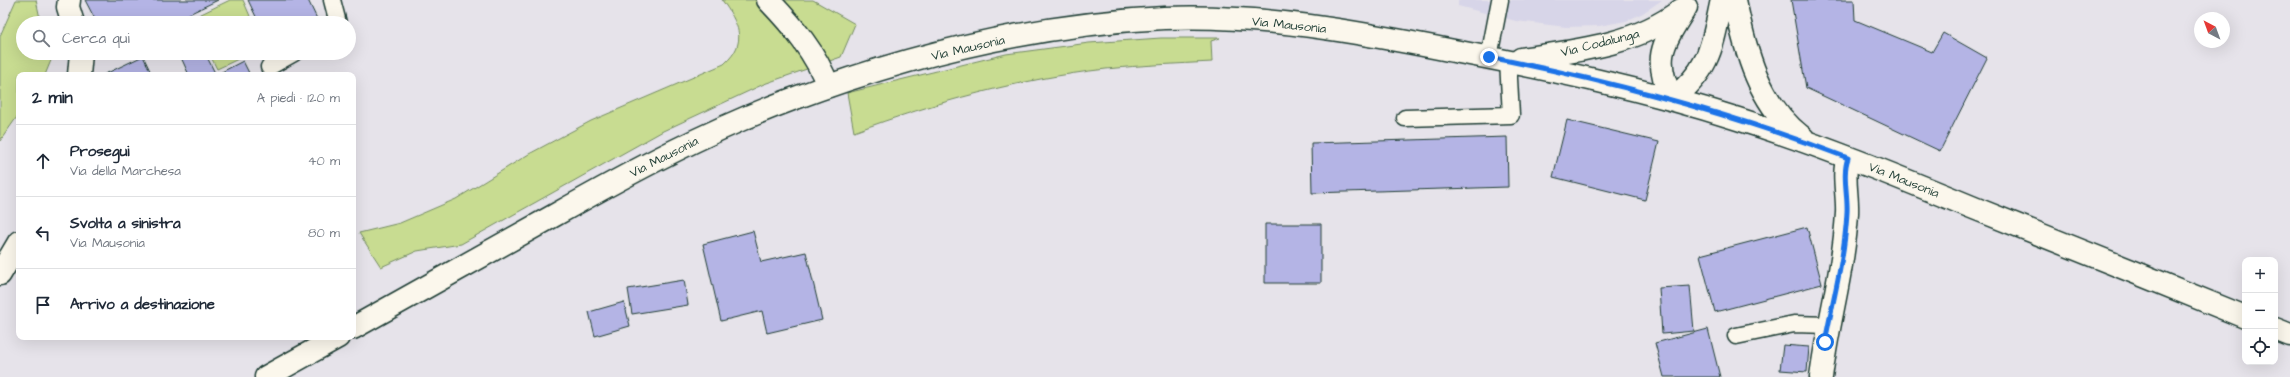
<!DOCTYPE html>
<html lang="it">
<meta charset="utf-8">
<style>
:root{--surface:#fff;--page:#f2f2f3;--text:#1f2937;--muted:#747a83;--line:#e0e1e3}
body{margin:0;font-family:"Architects Daughter",sans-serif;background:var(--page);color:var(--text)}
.controls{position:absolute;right:12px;bottom:12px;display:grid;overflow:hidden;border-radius:8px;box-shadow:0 4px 16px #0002}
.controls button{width:36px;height:36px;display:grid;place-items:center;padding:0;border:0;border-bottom:1px solid var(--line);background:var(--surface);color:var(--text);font:20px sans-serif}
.compass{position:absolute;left:2194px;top:12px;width:36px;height:36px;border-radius:50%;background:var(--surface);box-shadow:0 4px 16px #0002;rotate:319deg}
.stop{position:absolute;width:12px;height:12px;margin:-9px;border:3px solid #1a73e8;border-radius:50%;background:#fff}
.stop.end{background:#1a73e8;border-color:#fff;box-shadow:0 1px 4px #0008}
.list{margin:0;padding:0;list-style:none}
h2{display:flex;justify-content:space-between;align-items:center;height:52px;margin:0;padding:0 16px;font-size:17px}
h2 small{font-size:13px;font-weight:400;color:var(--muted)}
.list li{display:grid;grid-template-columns:26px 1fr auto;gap:12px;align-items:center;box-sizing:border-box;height:72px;padding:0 16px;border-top:1px solid var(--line)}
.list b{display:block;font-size:15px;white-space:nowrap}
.list p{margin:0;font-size:13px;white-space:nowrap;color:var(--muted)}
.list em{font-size:13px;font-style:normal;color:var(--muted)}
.icon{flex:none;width:22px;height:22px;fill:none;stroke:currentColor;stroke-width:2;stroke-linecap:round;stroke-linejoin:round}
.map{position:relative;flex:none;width:2290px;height:377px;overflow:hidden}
.search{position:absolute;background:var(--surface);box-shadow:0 4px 16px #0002;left:16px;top:16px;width:340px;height:44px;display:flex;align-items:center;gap:10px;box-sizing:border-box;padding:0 14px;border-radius:22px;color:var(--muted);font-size:15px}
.panel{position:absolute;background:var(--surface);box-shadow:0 4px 16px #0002;left:16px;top:72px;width:340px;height:268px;border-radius:8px}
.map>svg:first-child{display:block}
.built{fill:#d7d5e8}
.green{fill:#c8dc91;stroke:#748c62}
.building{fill:#b4b4e5;stroke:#1f3d34}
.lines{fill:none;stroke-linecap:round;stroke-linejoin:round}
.lane-casing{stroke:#1f3d34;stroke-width:19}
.street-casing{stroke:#1f3d34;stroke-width:25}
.secondary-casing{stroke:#1f3d34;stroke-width:25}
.lane{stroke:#fbf7ec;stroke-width:16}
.street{stroke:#fbf7ec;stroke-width:22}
.secondary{stroke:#fbf7ec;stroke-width:22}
.route{stroke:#1a73e8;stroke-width:5}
.labels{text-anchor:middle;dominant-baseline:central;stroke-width:3;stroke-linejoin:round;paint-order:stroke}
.street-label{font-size:13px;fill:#1f3d34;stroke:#fbf7ec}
</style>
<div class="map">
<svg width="2290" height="377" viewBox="0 0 2290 377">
<rect width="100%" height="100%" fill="#e6e3ea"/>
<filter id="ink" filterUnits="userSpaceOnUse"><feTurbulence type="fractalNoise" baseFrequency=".025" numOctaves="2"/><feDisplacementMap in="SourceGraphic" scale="8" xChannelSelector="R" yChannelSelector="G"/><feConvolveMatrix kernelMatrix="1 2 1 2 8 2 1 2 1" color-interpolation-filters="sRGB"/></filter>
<g filter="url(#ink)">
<!-- built -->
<path class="built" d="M1458,0h204l-19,13 -17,8 -27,5 -33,1 -50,-6 -58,-15z"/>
<!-- green -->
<path class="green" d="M16,0h20l5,23h-18v30h31l-9,22h-26v39l-19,27v-105z
M230,0h13l10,23h-58l-2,-5z
M722,0h91l42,24 -14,33 -77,27 -101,47 -202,113 -44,7 -36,16 -22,-34 41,-10 56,-24 73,-45 62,-33 133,-57c25,-22 14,-41 -2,-64z
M1161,38h59l-9,3 1,21c-35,2 -71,3 -106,7 -87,10 -170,33 -252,63l-7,-39 159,-39 83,-11z
M209,53h42l-34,16z"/>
<!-- building -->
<path class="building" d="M85,0h133l-31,15 4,8h-94z
M248,0h60l11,23h-60z
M1791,0h63l1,20 77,32 11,-19 44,25 -47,93 -134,-63z
M179,53h26l11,22 27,-14 7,14h-61z
M143,56l9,19h-49z
M1567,120l92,22 -14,58 -92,-23z
M1507,137l1,50 -196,6 -1,-50z
M1265,224h56v59h-56z
M1807,227l15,57 -107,28 -15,-57z
M753,231l8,31 45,-10 16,68 -55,13 -5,-22 -41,10 -18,-77z
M684,280l4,25 -56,9 -4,-25z
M1690,286l4,45 -32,3 -3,-46z
M624,302l6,24 -35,10 -6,-24z
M1708,329l12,48h-56l-9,-34z
M1783,345l26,2 -2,25 -27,-2z"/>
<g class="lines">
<!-- lane casing -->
<g class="lane-casing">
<path id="lane" d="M332,0l6,23
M1489,57l11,-57
M269,67l25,-14
M1405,118l106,-3 -3,-54
M1736,336l58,-12 34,1"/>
</g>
<!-- street casing -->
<g class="street-casing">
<path id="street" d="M69,0l-1,7 5,16
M768,0c25,26 48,53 60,86
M79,75l2,-22
M0,274l19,-32
M1821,377c7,-55 23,-109 26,-164 1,-18 -5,-39 1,-55"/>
</g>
<!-- secondary casing -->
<g class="secondary-casing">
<path id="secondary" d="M1735,0c10,51 24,105 68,138
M1686,7c-23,37 -34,50 -14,92 39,-30 40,-54 50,-99
M1521,59c55,-8 115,-14 160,-49
M353,328c67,-37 135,-76 202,-113 76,-43 154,-85 235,-115 119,-45 247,-76 374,-82 97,-4 194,14 290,33 95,18 191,38 284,68 80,25 158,57 236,89 90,36 181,72 271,109
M2275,329l15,6
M266,377l72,-40"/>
</g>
<!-- lane -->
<use href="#lane" class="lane"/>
<!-- street -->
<use href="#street" class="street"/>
<!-- secondary -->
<use href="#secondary" class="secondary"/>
</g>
</g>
<g class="lines" filter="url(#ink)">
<!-- route -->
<path class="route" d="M1489,57c122,24 242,56 359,101 -6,16 0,37 -1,54 -2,44 -14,88 -22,130"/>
</g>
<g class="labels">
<!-- street labels -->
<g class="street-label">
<text transform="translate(1289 25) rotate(6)">Via Mausonia</text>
<text transform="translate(1600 43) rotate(-14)">Via Codalunga</text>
<text transform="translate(968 48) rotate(-13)">Via Mausonia</text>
<text transform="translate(664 157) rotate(-27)">Via Mausonia</text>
<text transform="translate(1904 180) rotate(22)">Via Mausonia</text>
</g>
</g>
</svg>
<div class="controls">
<button>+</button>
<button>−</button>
<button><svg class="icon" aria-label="locate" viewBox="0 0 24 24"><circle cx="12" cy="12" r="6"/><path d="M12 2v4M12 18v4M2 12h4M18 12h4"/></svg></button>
</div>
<svg class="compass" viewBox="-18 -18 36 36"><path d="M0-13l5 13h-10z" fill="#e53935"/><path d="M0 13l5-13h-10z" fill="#747a83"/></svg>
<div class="stop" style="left:1825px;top:342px"></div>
<div class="stop end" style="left:1489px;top:57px"></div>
<div class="search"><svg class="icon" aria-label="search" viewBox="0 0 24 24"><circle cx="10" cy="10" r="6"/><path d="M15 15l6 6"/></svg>Cerca qui</div>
<section class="panel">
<h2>2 min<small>A piedi · 120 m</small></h2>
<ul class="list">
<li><svg class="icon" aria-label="ahead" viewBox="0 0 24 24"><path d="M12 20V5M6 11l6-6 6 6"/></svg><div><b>Prosegui</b><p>Via della Marchesa</p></div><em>40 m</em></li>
<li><svg class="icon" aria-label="left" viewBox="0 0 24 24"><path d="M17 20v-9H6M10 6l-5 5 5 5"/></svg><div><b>Svolta a sinistra</b><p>Via Mausonia</p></div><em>80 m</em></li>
<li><svg class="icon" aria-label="arrive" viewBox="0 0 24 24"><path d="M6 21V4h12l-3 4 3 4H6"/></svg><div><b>Arrivo a destinazione</b></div></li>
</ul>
</section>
</div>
